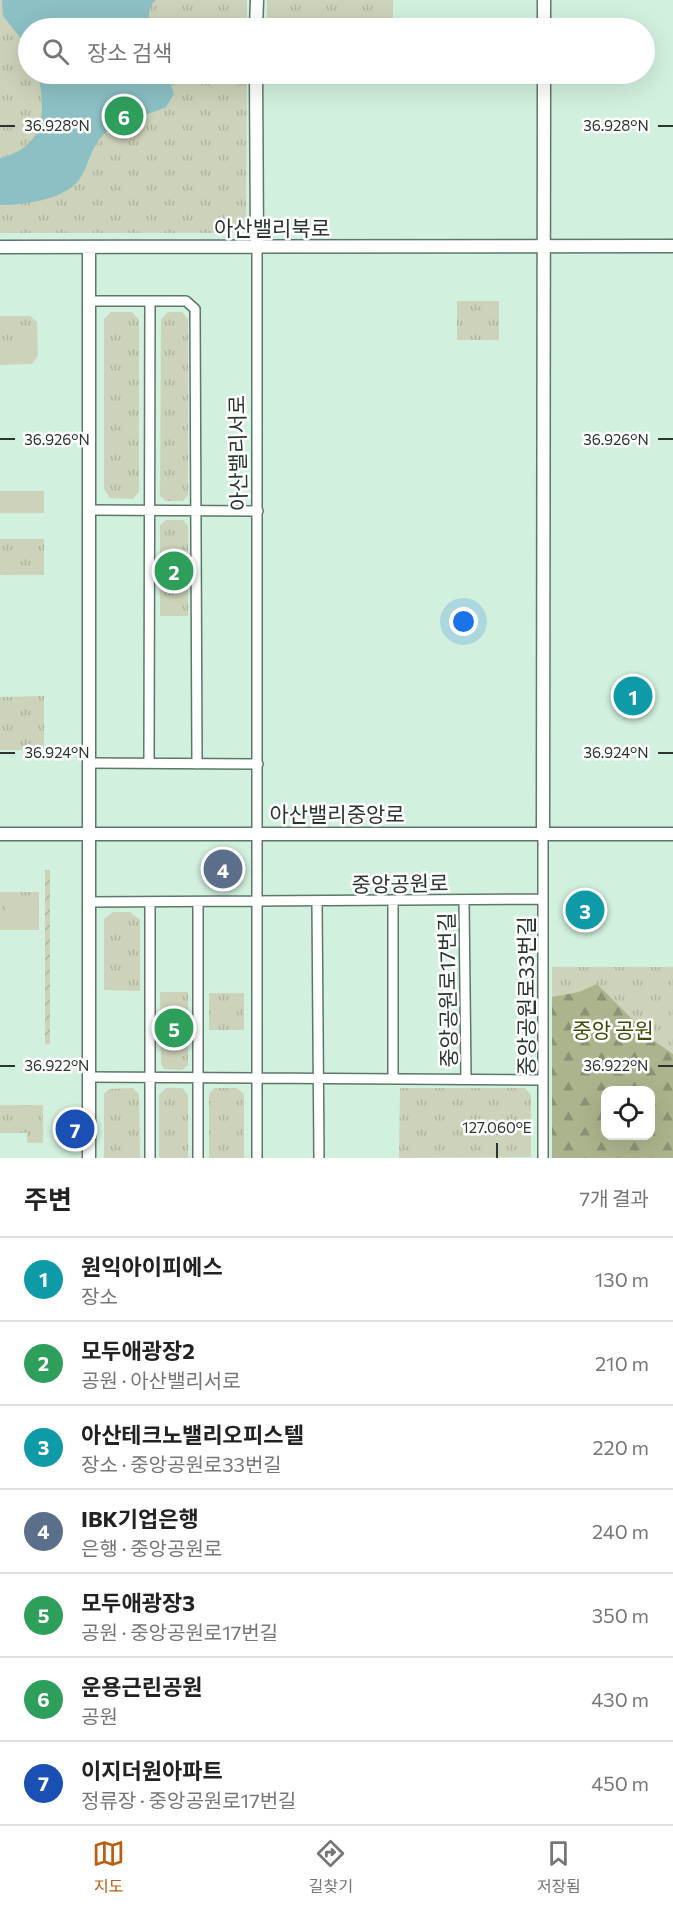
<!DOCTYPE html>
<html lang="ko">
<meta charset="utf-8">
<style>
:root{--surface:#fff;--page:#f6f6f6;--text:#222;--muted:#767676;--line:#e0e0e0;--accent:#bb5e0f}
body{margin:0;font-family:Commissioner,"Noto Sans KR",sans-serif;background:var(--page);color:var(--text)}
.controls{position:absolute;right:18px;bottom:18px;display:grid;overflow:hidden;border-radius:12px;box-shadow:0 6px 24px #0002}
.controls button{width:54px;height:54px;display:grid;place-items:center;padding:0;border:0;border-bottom:2px solid var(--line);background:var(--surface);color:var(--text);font:30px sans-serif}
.you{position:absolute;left:464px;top:622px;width:21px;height:21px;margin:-15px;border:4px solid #fff;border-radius:50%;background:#1a73e8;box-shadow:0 0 0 9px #1a73e833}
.badge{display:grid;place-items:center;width:39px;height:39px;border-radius:50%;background:var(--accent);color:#fff;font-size:20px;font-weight:700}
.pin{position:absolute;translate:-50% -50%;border:3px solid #fff;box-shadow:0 2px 6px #0006}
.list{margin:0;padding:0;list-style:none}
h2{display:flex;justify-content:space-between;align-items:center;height:78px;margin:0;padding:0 24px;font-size:26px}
h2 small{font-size:20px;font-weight:400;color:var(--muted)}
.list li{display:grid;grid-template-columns:39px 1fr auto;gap:18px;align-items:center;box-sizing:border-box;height:84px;padding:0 24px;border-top:2px solid var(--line)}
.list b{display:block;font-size:22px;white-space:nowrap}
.list p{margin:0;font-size:20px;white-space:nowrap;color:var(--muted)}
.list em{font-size:20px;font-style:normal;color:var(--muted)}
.icon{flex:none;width:33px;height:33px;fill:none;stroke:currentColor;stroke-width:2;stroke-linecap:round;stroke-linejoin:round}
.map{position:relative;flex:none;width:673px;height:1158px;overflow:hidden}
.search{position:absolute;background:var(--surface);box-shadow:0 6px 24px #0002;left:18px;right:18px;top:18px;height:66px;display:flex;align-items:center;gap:15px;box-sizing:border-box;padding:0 21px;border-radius:33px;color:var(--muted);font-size:22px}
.sheet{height:666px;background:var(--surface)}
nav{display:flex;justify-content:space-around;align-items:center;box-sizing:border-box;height:84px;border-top:2px solid var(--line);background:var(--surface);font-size:16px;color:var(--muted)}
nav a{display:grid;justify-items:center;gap:3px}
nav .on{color:var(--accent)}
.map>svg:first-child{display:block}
.grass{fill:url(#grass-tufts);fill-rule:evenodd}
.forest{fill:url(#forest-firs);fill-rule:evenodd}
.garden{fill:url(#garden-furrows)}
.pitch{fill:#cdd2ba}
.water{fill:#8cc0c4}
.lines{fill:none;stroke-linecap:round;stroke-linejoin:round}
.minor-casing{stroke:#5d7768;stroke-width:12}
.tertiary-casing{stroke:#5d7768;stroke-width:15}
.minor{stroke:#fff;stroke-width:9}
.tertiary{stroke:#fff;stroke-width:12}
.ticks{fill:none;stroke:#29352e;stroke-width:2}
.labels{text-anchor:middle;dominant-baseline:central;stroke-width:5;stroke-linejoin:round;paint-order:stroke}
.street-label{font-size:21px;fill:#29352e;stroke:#fff}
.park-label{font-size:21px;fill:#414906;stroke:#fff}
.ticks-label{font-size:15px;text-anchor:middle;fill:#29352e;stroke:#fff;stroke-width:5;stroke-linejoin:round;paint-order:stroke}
</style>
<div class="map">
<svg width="673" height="1158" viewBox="0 0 673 1158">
<defs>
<pattern id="grass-tufts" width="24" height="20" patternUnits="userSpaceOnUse" patternTransform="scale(1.5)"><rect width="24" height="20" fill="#cdd2ba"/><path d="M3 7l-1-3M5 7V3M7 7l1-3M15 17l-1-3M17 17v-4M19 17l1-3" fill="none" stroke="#b0b5a0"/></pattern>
<pattern id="forest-firs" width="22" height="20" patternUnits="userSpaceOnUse" patternTransform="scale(1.5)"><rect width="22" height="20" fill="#acb48d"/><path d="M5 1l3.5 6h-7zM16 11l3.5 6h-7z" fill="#8c9374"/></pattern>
<pattern id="garden-furrows" width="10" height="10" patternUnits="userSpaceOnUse" patternTransform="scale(1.5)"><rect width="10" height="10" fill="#cdd2ba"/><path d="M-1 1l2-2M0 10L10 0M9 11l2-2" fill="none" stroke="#b0b5a0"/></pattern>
</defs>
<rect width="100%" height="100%" fill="#d2f0de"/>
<!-- grass -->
<path class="grass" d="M0,0h247v28h-219v46h219l-1,148 -14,11h-232z
M267,0h126v28h-126z
M457,301h42v39h-42z
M111,312h21l7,8v172l-6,7 -23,-1 -6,-9v-170z
M168,312h14l6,7v176l-5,6h-17l-6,-5 1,-176z
M0,316h30l7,6 1,34 -6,8 -32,1z
M0,491h44v22h-44z
M166,520h17l5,6v90h-28v-91z
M0,539h44v36h-44z
M44,696v54h-44v-53z
M0,892h39v38h-39z
M113,912h17l10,8v71l-36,-1v-71z
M552,967h121v191h-121zM606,1090h44v46h-44z
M160,992h28v73l-6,5 -18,-1 -3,-5z
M209,993h35v37h-35z
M133,1088l6,6 1,64h-36v-64l5,-5z
M166,1088h16l6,7v63h-29v-63z
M214,1088h23l7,6v64h-35v-64z
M400,1088h125l6,7v62l-132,1z
M0,1105h43v38h-16v-10h-27z"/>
<!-- forest -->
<path class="forest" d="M597,984l56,56 20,14v104h-121v-161l27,-5zM606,1090h44v46h-44z"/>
<!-- garden -->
<path class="garden" d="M45,870h5v174h-5z"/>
<!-- pitch -->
<path class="pitch" d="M18,330h12l1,26h-13z
M12,498h31v13h-31z
M6,901h28l1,25h-29z"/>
<!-- water -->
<path class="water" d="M2,0h154c-9,7 -7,18 -7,28h-121v19l-25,-31z
M38,74h129l7,20 -8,13c-19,9 -44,11 -60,25 -17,16 -16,32 -27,48 -15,20 -56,25 -79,25v-47c46,-11 46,-45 38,-84z"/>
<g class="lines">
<!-- minor casing -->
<g class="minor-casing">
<path id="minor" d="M257,247v911
M89,301h97l9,8 2,455
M90,510l168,1
M89,763l169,1
M149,763l1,-462
M464,900l2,179
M393,901v178
M89,902l454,-3
M150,902v256
M317,902l2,256
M89,1077l454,3
M198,1158v-256
M543,1158v-324"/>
</g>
<!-- tertiary casing -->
<g class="tertiary-casing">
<path id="tertiary" d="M544,0v28
M256,28l1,-28
M256,74l1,173
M0,247l673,-1
M0,834h673
M543,834l1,-760
M89,1158v-911"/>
</g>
<!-- minor -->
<use href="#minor" class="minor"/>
<!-- tertiary -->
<use href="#tertiary" class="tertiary"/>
</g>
<!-- ticks -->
<path class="ticks" d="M0,126h15M658,126h15M0,439h15M658,439h15M0,753h15M658,753h15M0,1066h15M658,1066h15M497,1143v15"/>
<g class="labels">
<!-- street labels -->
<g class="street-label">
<text x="272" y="227">아산밸리북로</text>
<text transform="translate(237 453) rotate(-91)">아산밸리서로</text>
<text x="337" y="813">아산밸리중앙로</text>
<text transform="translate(400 883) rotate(-1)">중앙공원로</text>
<text transform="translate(447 990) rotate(-91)">중앙공원로17번길</text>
<text transform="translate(525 996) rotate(-90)">중앙공원로33번길</text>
</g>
<!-- park labels -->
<g class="park-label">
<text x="613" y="1029">중앙 공원</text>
</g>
</g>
<g class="ticks-label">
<text x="57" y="131">36.928°N</text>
<text x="616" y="131">36.928°N</text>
<text x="57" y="445">36.926°N</text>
<text x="616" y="445">36.926°N</text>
<text x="57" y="758">36.924°N</text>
<text x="616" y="758">36.924°N</text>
<text x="57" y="1071">36.922°N</text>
<text x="616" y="1071">36.922°N</text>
<text x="497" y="1133">127.060°E</text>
</g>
</svg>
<div class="controls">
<button><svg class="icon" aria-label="locate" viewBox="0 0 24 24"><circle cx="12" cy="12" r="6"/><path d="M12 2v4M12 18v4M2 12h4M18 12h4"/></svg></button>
</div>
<div class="you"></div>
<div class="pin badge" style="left:633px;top:696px;background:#0f9aa8">1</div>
<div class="pin badge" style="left:174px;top:571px;background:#2e9e5b">2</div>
<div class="pin badge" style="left:585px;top:910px;background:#0f9aa8">3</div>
<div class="pin badge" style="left:223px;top:869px;background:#5c6f8a">4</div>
<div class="pin badge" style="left:174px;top:1028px;background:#2e9e5b">5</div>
<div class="pin badge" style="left:124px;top:116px;background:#2e9e5b">6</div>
<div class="pin badge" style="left:75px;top:1129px;background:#1a4fb4">7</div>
<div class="search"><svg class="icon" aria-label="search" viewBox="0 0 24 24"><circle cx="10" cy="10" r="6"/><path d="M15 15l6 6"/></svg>장소 검색</div>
</div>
<section class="sheet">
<h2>주변<small>7개 결과</small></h2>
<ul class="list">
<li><span class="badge" style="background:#0f9aa8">1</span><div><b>원익아이피에스</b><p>장소</p></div><em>130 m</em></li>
<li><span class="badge" style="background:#2e9e5b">2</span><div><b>모두애광장2</b><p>공원 · 아산밸리서로</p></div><em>210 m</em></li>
<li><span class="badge" style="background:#0f9aa8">3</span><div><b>아산테크노밸리오피스텔</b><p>장소 · 중앙공원로33번길</p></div><em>220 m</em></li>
<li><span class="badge" style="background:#5c6f8a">4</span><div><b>IBK기업은행</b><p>은행 · 중앙공원로</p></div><em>240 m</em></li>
<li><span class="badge" style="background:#2e9e5b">5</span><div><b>모두애광장3</b><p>공원 · 중앙공원로17번길</p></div><em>350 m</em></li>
<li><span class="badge" style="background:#2e9e5b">6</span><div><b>운용근린공원</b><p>공원</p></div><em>430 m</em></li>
<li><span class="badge" style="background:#1a4fb4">7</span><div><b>이지더원아파트</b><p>정류장 · 중앙공원로17번길</p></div><em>450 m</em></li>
</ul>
</section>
<nav>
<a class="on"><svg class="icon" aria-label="map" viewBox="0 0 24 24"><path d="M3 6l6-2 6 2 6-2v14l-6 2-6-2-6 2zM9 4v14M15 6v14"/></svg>지도</a>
<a><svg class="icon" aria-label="directions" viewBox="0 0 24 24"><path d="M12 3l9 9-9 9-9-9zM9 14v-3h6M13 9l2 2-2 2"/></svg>길찾기</a>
<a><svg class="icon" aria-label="saved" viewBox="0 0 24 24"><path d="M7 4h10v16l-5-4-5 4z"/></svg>저장됨</a>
</nav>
